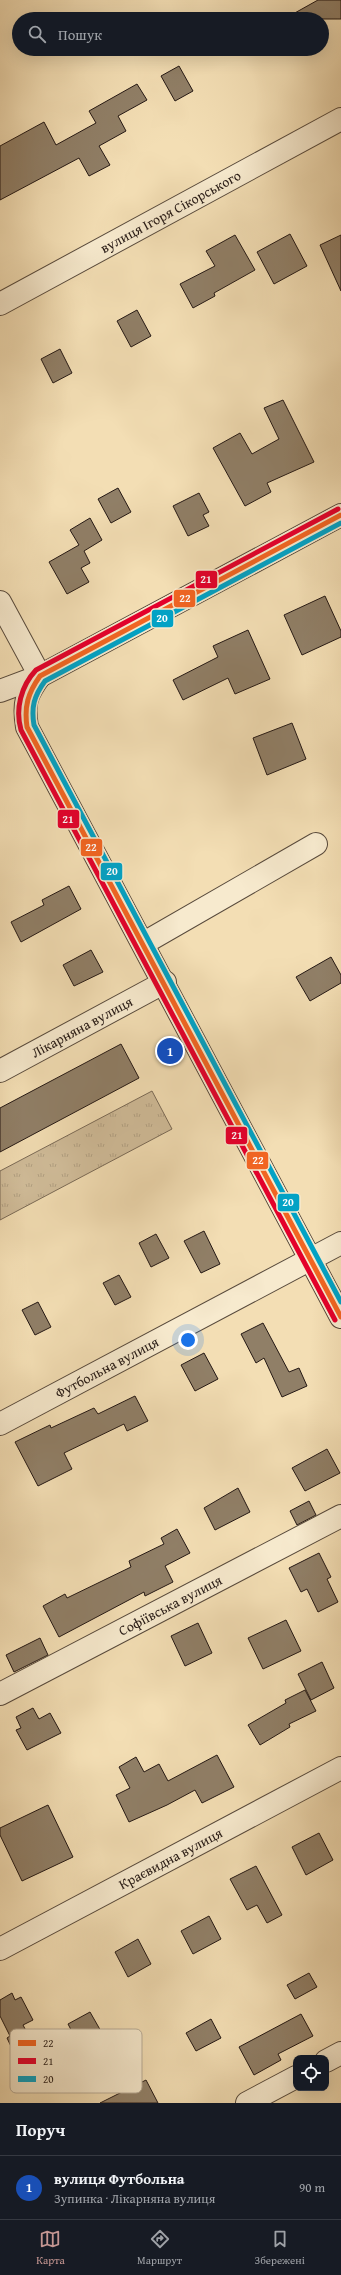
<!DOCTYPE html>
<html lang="uk">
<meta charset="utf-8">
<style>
:root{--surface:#171b24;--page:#242831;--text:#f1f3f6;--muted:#9ea1a6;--line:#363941;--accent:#c59692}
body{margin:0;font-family:"Gentium Book Plus",serif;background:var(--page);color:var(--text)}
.controls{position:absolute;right:12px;bottom:12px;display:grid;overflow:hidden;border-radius:8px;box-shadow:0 4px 16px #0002}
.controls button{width:36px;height:36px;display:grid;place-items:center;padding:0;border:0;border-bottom:1px solid var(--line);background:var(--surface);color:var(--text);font:20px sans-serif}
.you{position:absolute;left:188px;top:1340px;width:14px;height:14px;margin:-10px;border:3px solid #fff;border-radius:50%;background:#1a73e8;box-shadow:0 0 0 6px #1a73e833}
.badge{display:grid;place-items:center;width:26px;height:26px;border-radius:50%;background:var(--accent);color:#fff;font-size:13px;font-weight:700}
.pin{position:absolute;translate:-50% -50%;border:2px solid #fff;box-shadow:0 1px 4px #0006}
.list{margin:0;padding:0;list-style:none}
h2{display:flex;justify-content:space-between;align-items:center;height:52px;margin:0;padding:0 16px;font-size:17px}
h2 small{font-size:13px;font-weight:400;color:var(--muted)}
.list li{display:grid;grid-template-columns:26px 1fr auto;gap:12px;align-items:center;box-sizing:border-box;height:64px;padding:0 16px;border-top:1px solid var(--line)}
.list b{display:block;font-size:15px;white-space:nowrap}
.list p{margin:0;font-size:13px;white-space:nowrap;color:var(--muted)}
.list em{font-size:13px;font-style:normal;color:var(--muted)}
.icon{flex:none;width:22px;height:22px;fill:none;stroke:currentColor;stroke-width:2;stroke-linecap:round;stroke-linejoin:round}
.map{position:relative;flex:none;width:341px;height:2103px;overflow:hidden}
.search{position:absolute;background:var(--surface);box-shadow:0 4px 16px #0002;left:12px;right:12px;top:12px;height:44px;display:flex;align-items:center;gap:10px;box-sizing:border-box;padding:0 14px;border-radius:22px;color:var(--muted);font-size:15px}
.sheet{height:116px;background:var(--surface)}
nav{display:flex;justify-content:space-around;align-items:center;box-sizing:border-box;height:56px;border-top:1px solid var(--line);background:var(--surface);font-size:11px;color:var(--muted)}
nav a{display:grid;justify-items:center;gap:2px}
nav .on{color:var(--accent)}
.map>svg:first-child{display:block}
.grass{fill:url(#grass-tufts);stroke:#7a6a56}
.building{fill:#907f67;stroke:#241814}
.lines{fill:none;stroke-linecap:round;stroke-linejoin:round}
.minor-casing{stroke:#584a3c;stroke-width:24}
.minor{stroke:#f7eace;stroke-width:22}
.bus-1-casing{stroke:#f7eace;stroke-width:8}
.bus-2-casing{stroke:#f7eace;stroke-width:8}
.bus-3-casing{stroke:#f7eace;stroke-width:8}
.bus-1{stroke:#f26522;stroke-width:5}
.bus-2{stroke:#e4002b;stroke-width:5}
.bus-3{stroke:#02a2c5;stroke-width:5}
.labels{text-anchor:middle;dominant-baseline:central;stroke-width:3.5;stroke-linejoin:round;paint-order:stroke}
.street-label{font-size:14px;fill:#241814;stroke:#f7eace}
.key{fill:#f7eace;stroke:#b8ab96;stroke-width:1}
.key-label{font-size:11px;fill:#241814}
.line-badge{stroke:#f7eace;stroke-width:1.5}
.badge-label{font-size:11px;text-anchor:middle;font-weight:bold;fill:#fff}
</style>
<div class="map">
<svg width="341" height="2103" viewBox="0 0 341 2103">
<defs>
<pattern id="grass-tufts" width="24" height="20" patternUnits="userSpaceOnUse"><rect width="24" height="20" fill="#d0bc99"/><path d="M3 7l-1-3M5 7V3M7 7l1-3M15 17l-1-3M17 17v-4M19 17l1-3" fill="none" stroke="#b2a183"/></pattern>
</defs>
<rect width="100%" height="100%" fill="#f3deb4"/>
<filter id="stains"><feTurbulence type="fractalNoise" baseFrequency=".005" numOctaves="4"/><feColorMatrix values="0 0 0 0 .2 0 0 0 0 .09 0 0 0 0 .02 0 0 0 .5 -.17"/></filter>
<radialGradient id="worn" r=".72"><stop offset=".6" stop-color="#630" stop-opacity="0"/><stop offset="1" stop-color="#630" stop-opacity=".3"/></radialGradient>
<!-- grass -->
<path class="grass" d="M152,1091l20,38 -172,91v-49z"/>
<!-- building -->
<path class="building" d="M318,0h23v19h-57z
M179,66l14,25 -18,10 -14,-25z
M137,84l10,16 -29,16 8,15 -27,15 11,19 -21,11 -10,-18 -79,42v-54l44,-24 12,23 40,-22 -7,-12z
M290,234l17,32 -33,18 -17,-32z
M235,235l20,35 -41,23 1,3 -22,12 -13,-24 35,-18 -9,-15z
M341,235v56l-21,-46z
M137,310l14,26 -20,11 -14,-26z
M60,349l12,24 -19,10 -12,-24z
M283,400l31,62 -47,21 4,9 -26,14 -32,-58 27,-15 12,21 27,-15 -15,-31z
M118,488l13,24 -20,11 -13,-24z
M199,493l10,19 -6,3 6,11 -21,10 -15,-30z
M90,518l12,22 -18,11 6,12 -9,5 8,14 -22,12 -18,-32 30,-17 -9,-15z
M325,596l16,35v6l-39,18 -18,-40z
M248,630l22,49 -35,15 -7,-16 -45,22 -10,-20 45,-23 -5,-11z
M292,723l14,36 -39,16 -14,-37z
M69,886l12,23 -60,33 -10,-20 33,-17 -2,-5z
M91,950l12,22 -29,14 -11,-21z
M331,957l10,18v8l-31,18 -14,-24z
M121,1044l18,34 -139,74v-44z
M204,1231l16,33 -19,9 -17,-32z
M156,1234l13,24 -18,9 -12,-24z
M119,1275l12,22 -16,8 -12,-22z
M38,1302l13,25 -16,8 -13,-25z
M263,1323l26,49 10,-4 8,18 -25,11 -18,-39 -8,5 -15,-29z
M204,1353l14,26 -23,12 -14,-26z
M135,1396l13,25 -21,10 -3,-7 -60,29 8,16 -34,17 -23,-44 35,-17 1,3 43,-20 4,6z
M327,1449l13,24 -35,18 -13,-23z
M238,1488l12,24 -35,18 -11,-22z
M309,1501l7,14 -19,10 -7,-14z
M177,1529l13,24 -25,13 8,16 -28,14 -1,-4 -85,45 -16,-31 22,-12 2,4 64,-31 -2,-6 35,-17 -3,-6z
M319,1553l12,24 -4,2 11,23 -20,10 -11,-23 -6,3 -12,-24z
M286,1620l15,31 -38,18 -15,-31z
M198,1623l14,30 -27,13 -14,-30z
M40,1638l8,17 -34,17 -8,-17z
M322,1662l12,26 -23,12 -13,-26z
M305,1690l11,21 -27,13 1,3 -30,18 -12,-20 38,-22 -1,-3z
M33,1708l6,11 11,-6 11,20 -34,17 -11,-20 5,-2 -5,-11z
M217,1755l17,32 -32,16 -7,-13 -28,15 -38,17 -13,-27 14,-7 -11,-21 17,-10 8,15 15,-8 9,17z
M48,1805l25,52 -51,24 -22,-46v-7z
M319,1833l14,27 -27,15 -14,-28z
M256,1866l26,49 -15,8 -10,-18 -10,5 -17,-31z
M209,1916l12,23 -28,15 -12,-23z
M138,1939l13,25 -23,13 -13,-25z
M309,1973l8,14 -22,12 -8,-14z
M12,1993l3,7 6,-3 12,23 -10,5 12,23 -19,9 -9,-19 3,-2 -10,-20v-16z
M90,2012l12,21 -23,12 -11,-21z
M301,2014l12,22 -35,18 3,6 -27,15 -15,-28z
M211,2019l10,19 -25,13 -10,-18z
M146,2080l12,23h-58z"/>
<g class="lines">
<!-- minor casing -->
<g class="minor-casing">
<g id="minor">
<path id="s1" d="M0,304l341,-185"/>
<path d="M0,602l40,74"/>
<path d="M40,676c-14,19 -17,27 -13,51l314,590"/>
<path d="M0,691l40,-15 301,-161"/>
<path d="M144,943l172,-99"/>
<path id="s2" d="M0,1071l165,-89"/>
<path id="s3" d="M0,1424l341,-181"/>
<path id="s4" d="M0,1694l341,-178"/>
<path id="s5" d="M0,1949l341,-181"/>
<path d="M326,2061l15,-8"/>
<path d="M247,2103l49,-26"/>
</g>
</g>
<!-- minor -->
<use href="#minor" class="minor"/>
<!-- bus-1 casing -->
<g class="bus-1-casing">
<path id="bus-1" d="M341,515l-301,161c-12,17 -16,30 -13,51l314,590"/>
</g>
<!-- bus-2 casing -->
<g class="bus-2-casing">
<path id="bus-2" d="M335,1320l-314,-590c-6,-21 0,-44 15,-60l302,-161"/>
</g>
<!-- bus-3 casing -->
<g class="bus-3-casing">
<path id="bus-3" d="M341,523l-296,158c-11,15 -14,26 -11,44l307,577"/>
</g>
<!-- bus-1 -->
<use href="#bus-1" class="bus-1"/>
<!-- bus-2 -->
<use href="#bus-2" class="bus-2"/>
<!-- bus-3 -->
<use href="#bus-3" class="bus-3"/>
</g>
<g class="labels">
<!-- street labels -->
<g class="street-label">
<text stroke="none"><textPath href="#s1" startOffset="194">вулиця Ігоря Сікорського</textPath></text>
<text stroke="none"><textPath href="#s2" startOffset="93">Лікарняна вулиця</textPath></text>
<text stroke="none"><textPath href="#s3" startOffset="121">Футбольна вулиця</textPath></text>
<text stroke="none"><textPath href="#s4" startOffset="192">Софіївська вулиця</textPath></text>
<text stroke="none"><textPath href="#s5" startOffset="193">Краєвидна вулиця</textPath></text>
</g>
</g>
<!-- legend -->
<rect x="10" y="2029" width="132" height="64" rx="6" class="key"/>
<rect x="18" y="2040" width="18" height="6" fill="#f26522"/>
<rect x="18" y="2058" width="18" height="6" fill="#e4002b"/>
<rect x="18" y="2076" width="18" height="6" fill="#02a2c5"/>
<g class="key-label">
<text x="43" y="2047">22</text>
<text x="43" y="2065">21</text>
<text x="43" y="2083">20</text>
</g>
<g class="line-badge">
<rect x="195" y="570" width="23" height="19" rx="4" fill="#e4002b"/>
<rect x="173" y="589" width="23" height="19" rx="4" fill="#f26522"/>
<rect x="151" y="609" width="23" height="19" rx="4" fill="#02a2c5"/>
<rect x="57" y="809" width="23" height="20" rx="4" fill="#e4002b"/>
<rect x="80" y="838" width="23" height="19" rx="4" fill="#f26522"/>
<rect x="100" y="862" width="23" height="19" rx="4" fill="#02a2c5"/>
<rect x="225" y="1126" width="23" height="19" rx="4" fill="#e4002b"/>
<rect x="246" y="1151" width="23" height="19" rx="4" fill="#f26522"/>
<rect x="277" y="1193" width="23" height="19" rx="4" fill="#02a2c5"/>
</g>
<g class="badge-label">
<text x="206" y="583">21</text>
<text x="185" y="602">22</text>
<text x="162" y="622">20</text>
<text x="68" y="823">21</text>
<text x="91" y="851">22</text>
<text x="112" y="875">20</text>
<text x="237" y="1139">21</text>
<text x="258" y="1164">22</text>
<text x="288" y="1206">20</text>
</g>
<rect width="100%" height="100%" filter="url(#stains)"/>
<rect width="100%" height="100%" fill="url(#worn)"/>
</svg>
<div class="controls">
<button><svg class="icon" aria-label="locate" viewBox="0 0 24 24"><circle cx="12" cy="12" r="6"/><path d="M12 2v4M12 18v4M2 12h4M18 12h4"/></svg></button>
</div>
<div class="you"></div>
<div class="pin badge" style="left:170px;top:1051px;background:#1a4fb4">1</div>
<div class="search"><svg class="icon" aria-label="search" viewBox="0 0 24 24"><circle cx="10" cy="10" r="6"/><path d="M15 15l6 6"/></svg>Пошук</div>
</div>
<section class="sheet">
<h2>Поруч<small></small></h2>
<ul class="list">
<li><span class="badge" style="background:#1a4fb4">1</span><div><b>вулиця Футбольна</b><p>Зупинка · Лікарняна вулиця</p></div><em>90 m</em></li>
</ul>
</section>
<nav>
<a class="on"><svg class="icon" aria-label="map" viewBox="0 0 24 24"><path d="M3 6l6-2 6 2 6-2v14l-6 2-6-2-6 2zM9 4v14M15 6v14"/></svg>Карта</a>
<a><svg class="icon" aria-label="directions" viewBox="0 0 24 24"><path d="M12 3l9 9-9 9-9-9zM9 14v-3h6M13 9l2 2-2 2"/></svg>Маршрут</a>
<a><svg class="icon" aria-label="saved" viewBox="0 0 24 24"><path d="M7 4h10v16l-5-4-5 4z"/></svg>Збережені</a>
</nav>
